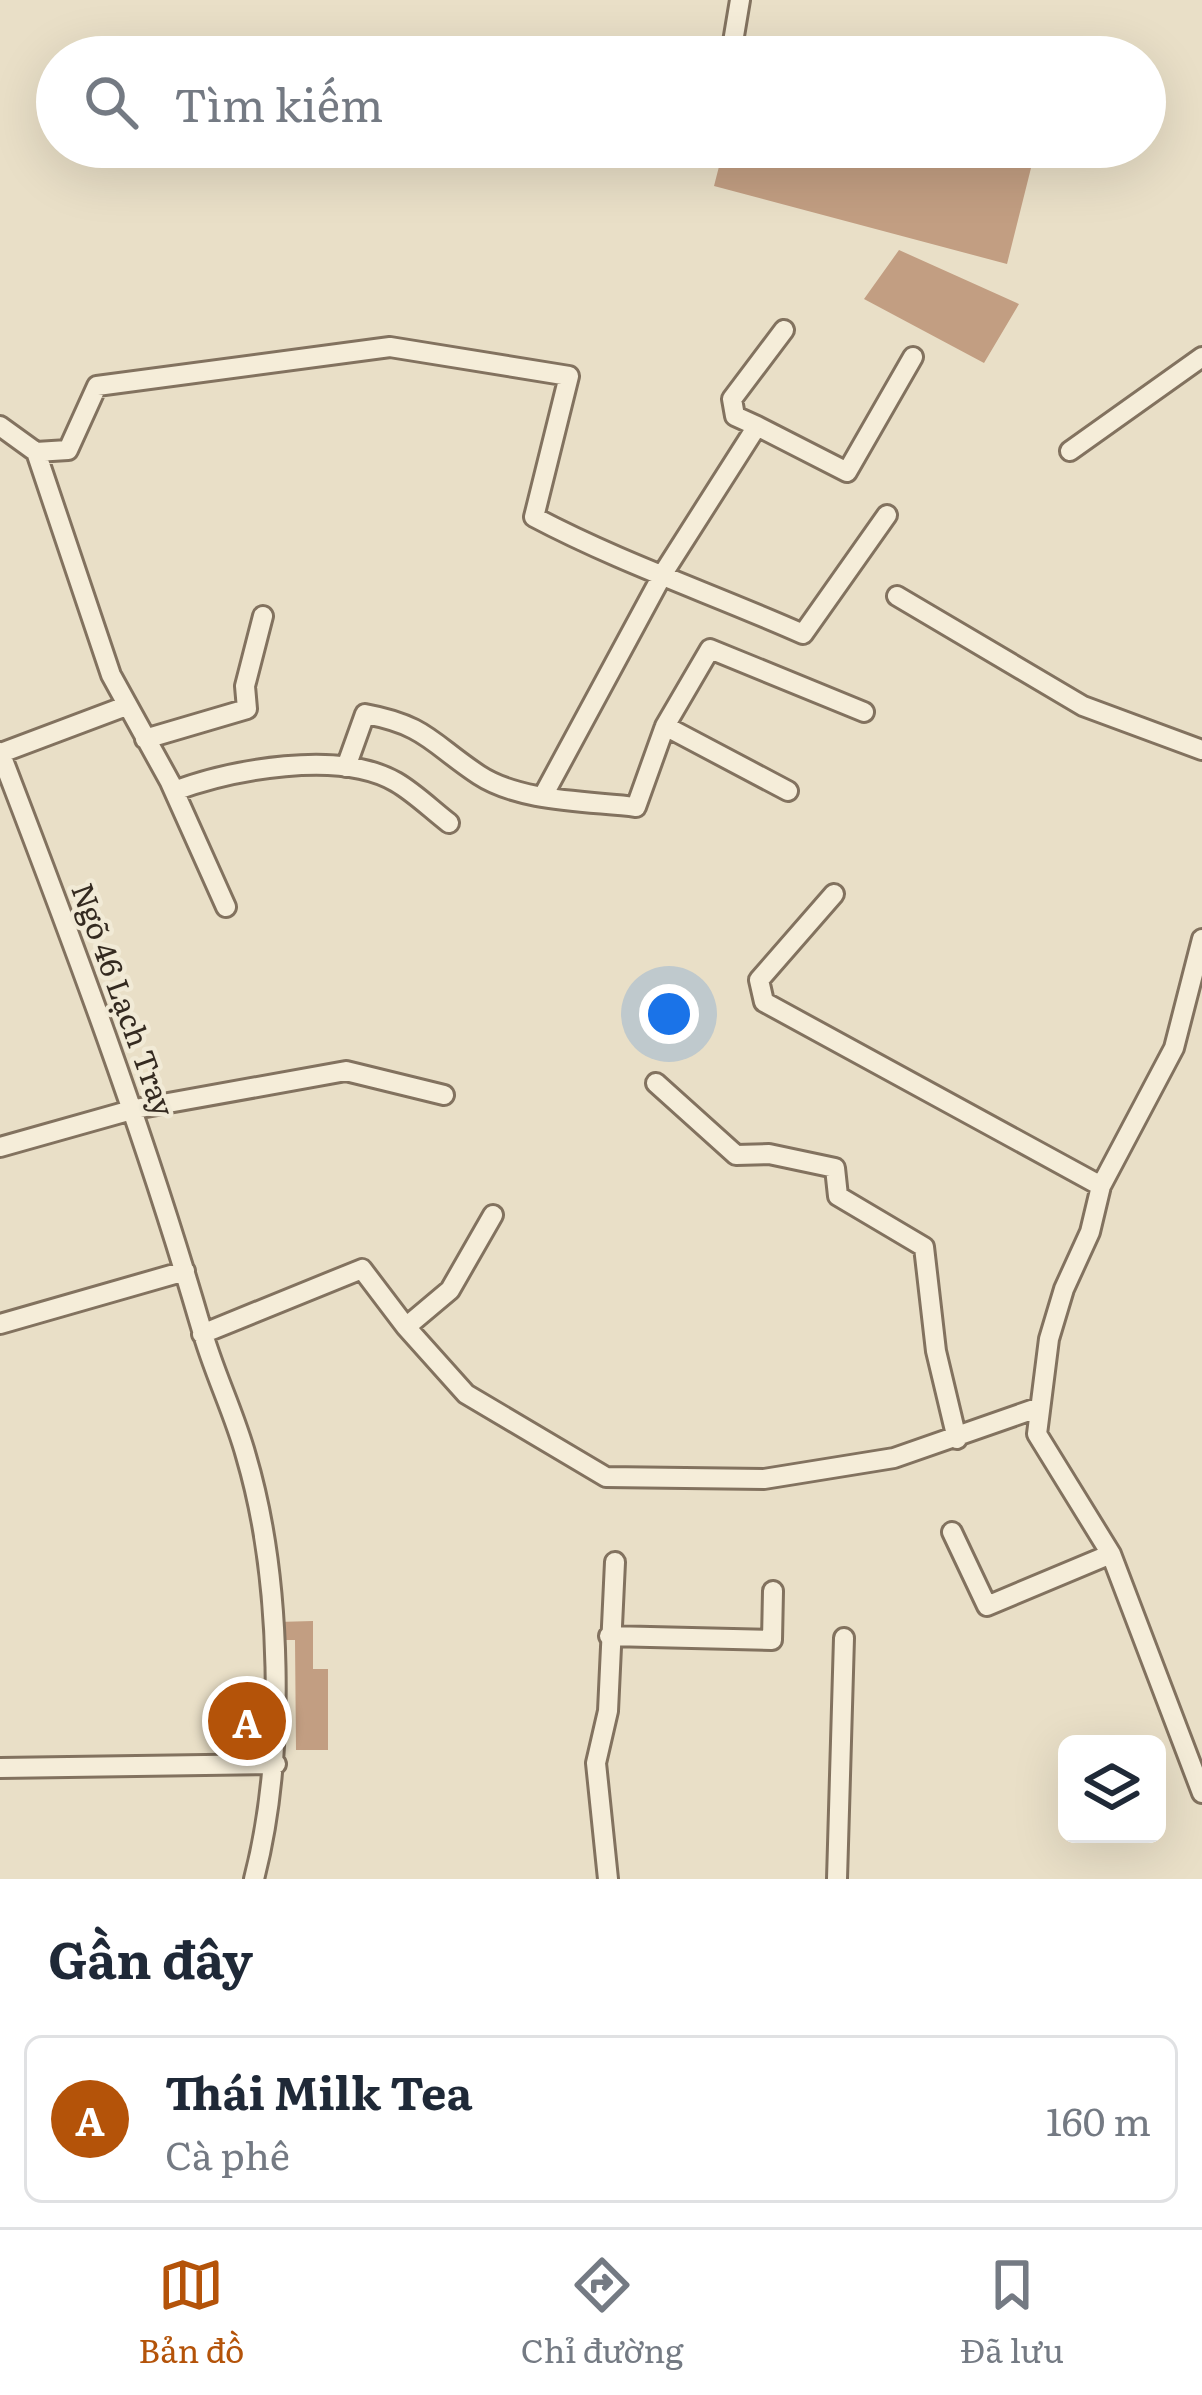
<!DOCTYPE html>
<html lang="vi">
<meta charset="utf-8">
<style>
:root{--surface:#fff;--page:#f6f6f7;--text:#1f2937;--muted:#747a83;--line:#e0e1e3;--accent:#b45309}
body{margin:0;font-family:Literata,serif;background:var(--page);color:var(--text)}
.controls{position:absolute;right:36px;bottom:36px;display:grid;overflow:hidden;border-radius:18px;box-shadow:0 12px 48px #0002}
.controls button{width:108px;height:108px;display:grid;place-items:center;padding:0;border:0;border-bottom:3px solid var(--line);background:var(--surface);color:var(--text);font:60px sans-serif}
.you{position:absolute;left:669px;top:1014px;width:42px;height:42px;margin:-30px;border:9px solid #fff;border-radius:50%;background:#1a73e8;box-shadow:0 0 0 18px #1a73e833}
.badge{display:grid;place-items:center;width:78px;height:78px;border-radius:50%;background:var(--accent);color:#fff;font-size:39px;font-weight:700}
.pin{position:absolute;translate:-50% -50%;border:6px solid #fff;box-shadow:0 3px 12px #0006}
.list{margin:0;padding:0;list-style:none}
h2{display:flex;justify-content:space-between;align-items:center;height:156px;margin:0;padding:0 48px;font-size:51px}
h2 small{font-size:39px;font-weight:400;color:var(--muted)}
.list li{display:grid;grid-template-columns:78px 1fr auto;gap:36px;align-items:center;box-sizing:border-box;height:168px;margin:0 24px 24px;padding:0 24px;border:3px solid var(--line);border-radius:18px}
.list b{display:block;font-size:45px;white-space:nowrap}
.list p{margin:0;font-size:39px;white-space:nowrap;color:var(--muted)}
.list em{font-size:39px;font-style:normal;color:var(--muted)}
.icon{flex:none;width:66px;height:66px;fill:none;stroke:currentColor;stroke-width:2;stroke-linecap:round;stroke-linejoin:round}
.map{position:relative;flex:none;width:1202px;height:1879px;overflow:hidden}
.search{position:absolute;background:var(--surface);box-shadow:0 12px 48px #0002;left:36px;right:36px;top:36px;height:132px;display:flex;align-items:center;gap:30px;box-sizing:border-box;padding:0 42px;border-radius:66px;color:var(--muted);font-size:45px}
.sheet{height:348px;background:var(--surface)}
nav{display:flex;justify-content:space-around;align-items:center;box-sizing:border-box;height:168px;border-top:3px solid var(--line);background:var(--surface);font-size:33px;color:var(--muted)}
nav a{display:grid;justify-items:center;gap:6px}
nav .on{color:var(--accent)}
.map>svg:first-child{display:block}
.building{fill:#c29e82}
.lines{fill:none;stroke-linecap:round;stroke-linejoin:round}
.lane-casing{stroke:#82725f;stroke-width:24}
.lane{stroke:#f5edd9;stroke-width:18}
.labels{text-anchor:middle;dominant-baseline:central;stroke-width:9;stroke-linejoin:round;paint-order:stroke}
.street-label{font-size:30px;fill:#342a20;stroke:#f1ead6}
</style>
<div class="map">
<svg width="1202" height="1879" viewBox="0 0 1202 1879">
<rect width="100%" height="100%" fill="#e9dfc7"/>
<!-- building -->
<path class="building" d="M724,147h291l20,5 -28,112 -293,-78z
M899,250l120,54 -35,59 -120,-64z
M313,1621v48h15v81h-32l-1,-110h-15l-3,-18z
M254,1708l1,22 -17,2h23v22h-44l6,-45z"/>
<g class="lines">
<!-- lane casing -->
<g class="lane-casing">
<path id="lane" d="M740,0l-7,42 14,15
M0,426l36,26 75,223 59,107 56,125
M757,426l-22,-10 -3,-17 52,-69
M1070,451l132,-94
M36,452l32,-2 29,-64 293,-39 179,29 -35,141c87,46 179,77 269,117l84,-119
M897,596l186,110 119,44
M665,726l45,-77 154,63
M145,739l102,-30 -2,-23 18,-70
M0,752c73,190 144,379 201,575 12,44 33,85 45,129 36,122 40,300 8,423
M1,753l125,-47
M346,767l19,-53c61,11 67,30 114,61 41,27 109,26 157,32l29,-81 123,65
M174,791c57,-21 165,-42 222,-9 19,11 36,28 53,41
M543,796l121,-224 93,-146 90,46 66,-115
M834,894l-75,86 5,22 337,184
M1202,939l-28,109 -73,138 -11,46 -26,57 -15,50 -12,95 74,120 91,239
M656,1083l80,72 33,-1 66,14 3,28 86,51 12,104 21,88
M0,1147l135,-38 211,-38 98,24
M0,1324l185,-53
M406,1327l60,67 140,83 158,2 130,-21 146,-51
M202,1334l160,-65 44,58 44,-37 43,-75
M952,1532l35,74 124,-52
M609,1636l163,4 1,-49
M0,1768l276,-4
M608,1879l-12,-116 12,-52 7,-149
M837,1879l7,-241"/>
</g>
<!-- lane -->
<use href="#lane" class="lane"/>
</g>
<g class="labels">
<!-- street labels -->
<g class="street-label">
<text transform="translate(125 999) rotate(70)">Ngõ 46 Lạch Tray</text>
</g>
</g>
</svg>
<div class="controls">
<button><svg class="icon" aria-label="layers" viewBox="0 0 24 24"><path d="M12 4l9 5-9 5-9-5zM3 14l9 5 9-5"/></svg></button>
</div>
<div class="you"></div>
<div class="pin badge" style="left:247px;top:1721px">A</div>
<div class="search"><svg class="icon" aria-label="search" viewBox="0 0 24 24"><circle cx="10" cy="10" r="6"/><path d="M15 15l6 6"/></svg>Tìm kiếm</div>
</div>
<section class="sheet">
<h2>Gần đây<small></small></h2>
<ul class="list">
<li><span class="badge">A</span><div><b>Thái Milk Tea</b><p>Cà phê</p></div><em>160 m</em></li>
</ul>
</section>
<nav>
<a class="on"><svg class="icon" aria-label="map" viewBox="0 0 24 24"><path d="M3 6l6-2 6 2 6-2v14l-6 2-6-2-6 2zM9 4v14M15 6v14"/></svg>Bản đồ</a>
<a><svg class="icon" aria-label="directions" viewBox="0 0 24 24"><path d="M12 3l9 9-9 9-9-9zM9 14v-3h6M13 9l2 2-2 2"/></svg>Chỉ đường</a>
<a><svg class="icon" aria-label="saved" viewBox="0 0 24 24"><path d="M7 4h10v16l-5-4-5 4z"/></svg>Đã lưu</a>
</nav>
